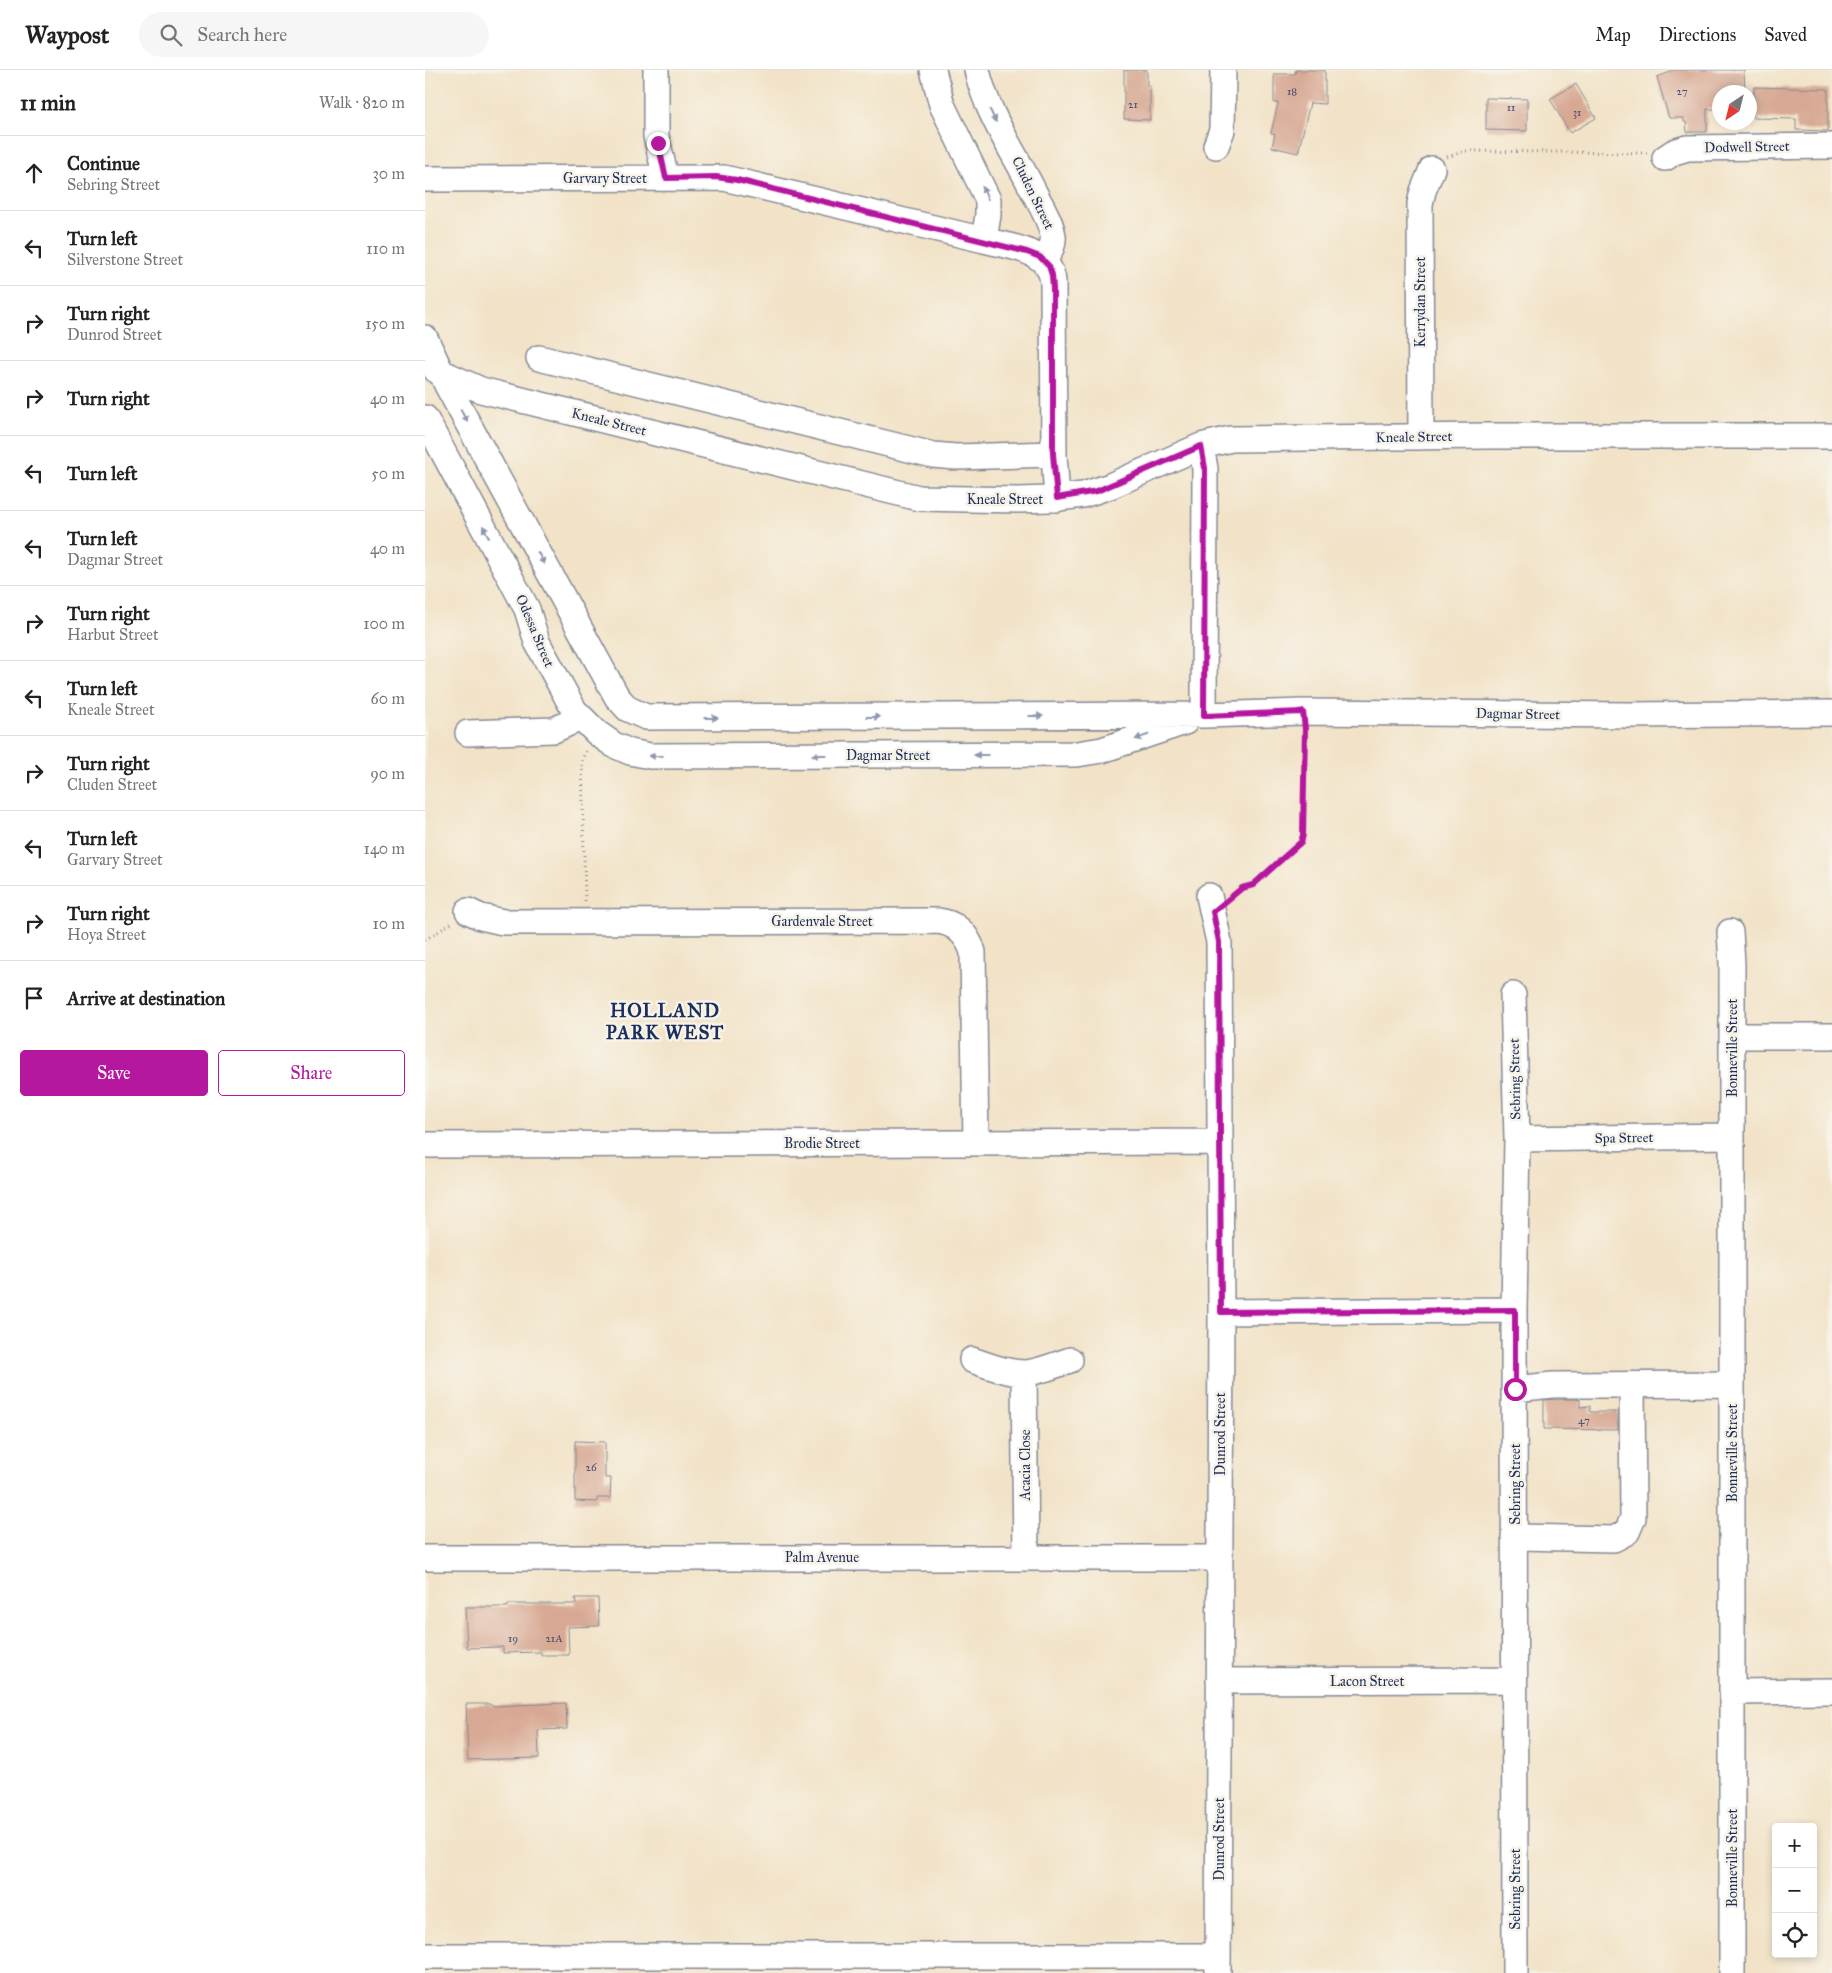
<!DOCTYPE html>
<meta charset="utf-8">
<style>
:root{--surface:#fff;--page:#f6f6f6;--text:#222;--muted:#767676;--line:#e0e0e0;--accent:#b5179e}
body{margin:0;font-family:"IM FELL Great Primer",serif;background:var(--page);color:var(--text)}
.controls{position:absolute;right:15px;bottom:15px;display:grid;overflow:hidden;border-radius:5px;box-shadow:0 2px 8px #0003}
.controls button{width:45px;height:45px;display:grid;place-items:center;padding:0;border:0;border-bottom:1px solid var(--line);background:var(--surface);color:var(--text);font:25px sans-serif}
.compass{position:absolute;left:1287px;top:15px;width:45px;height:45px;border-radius:50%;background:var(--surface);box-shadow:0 2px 8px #0003;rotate:215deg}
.stop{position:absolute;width:15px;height:15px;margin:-11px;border:4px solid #b5179e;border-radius:50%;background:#fff}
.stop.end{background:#b5179e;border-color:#fff;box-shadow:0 1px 5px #0008}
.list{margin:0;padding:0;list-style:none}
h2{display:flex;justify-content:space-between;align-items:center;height:65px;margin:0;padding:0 20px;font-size:21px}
h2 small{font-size:16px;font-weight:400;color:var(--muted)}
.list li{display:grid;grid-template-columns:32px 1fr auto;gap:15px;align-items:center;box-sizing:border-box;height:75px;padding:0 20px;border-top:1px solid var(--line)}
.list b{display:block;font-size:19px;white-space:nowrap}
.list p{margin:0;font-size:16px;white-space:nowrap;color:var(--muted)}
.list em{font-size:16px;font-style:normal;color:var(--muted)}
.actions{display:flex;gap:10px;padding:15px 20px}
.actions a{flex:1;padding:11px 0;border:1px solid var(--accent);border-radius:5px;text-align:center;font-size:18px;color:var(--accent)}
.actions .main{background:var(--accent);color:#fff}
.icon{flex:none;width:28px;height:28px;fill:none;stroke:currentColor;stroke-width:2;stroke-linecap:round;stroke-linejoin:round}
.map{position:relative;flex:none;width:1407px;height:1903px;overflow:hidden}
header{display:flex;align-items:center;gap:30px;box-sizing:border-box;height:70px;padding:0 25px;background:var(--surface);border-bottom:1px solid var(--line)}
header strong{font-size:24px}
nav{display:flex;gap:28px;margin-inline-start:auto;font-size:18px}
.search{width:350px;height:45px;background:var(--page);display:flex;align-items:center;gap:12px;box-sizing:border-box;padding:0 18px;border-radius:28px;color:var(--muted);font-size:19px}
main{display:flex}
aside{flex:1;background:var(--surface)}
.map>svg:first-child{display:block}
.building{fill:#d7a893}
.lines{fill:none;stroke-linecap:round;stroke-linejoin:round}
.minor-casing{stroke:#868993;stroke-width:28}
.path{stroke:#868993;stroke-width:3;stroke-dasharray:1 4;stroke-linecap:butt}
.minor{stroke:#fff;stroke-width:25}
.oneway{fill:#8d97ae}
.route{stroke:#b5179e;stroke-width:6}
.labels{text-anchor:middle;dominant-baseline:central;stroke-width:5;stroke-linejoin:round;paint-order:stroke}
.number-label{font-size:11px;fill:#4a4d6b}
.street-label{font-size:14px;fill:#1b2f5e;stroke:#f7f3e8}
.district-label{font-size:19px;font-weight:bold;letter-spacing:1px;fill:#1b2f5e;stroke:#f7f3e8}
</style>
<header>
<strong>Waypost</strong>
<div class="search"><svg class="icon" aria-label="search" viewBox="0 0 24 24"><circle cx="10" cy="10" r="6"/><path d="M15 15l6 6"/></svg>Search here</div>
<nav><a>Map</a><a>Directions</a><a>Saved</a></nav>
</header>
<main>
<aside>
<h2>11 min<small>Walk · 820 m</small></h2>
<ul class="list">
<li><svg class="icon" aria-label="ahead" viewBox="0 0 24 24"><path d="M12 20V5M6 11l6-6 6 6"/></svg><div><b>Continue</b><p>Sebring Street</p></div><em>30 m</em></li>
<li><svg class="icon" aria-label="left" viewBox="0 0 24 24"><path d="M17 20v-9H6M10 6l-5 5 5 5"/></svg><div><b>Turn left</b><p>Silverstone Street</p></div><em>110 m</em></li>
<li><svg class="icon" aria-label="right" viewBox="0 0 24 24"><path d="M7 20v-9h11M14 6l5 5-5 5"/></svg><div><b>Turn right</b><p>Dunrod Street</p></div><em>150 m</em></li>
<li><svg class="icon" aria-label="right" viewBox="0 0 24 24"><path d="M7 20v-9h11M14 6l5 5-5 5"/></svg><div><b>Turn right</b></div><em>40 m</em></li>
<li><svg class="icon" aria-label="left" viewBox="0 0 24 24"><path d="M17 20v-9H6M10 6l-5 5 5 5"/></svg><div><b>Turn left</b></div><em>50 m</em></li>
<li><svg class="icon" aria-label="left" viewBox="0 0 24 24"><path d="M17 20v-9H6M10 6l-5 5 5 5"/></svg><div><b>Turn left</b><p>Dagmar Street</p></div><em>40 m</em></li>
<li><svg class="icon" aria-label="right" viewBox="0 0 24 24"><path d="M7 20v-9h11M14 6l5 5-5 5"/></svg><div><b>Turn right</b><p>Harbut Street</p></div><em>100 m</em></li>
<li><svg class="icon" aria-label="left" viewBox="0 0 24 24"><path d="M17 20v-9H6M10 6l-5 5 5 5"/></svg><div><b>Turn left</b><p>Kneale Street</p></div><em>60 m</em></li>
<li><svg class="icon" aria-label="right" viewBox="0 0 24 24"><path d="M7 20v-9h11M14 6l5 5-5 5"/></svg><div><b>Turn right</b><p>Cluden Street</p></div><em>90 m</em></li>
<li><svg class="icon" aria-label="left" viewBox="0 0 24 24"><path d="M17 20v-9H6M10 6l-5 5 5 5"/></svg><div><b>Turn left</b><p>Garvary Street</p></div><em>140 m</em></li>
<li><svg class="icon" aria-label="right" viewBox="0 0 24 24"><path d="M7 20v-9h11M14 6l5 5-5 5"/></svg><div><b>Turn right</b><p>Hoya Street</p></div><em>10 m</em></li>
<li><svg class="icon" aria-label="arrive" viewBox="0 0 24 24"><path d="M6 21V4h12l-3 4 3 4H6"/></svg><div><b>Arrive at destination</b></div></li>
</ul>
<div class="actions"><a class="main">Save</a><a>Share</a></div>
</aside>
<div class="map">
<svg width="1407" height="1903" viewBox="0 0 1407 1903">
<rect width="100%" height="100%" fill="#f7f3e8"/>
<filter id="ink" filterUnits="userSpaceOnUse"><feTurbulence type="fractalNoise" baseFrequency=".02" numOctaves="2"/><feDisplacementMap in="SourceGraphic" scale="10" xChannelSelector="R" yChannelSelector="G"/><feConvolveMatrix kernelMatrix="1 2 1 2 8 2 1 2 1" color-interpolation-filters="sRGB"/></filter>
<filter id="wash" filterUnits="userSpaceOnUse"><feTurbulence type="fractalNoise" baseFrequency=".0096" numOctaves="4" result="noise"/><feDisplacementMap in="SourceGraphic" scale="20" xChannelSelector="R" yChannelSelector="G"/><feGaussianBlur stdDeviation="1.12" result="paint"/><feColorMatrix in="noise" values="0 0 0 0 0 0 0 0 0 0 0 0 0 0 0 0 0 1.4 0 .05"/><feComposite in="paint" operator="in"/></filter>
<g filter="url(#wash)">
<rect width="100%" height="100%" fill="#f2e3c8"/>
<g id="blocks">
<!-- building -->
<path class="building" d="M699,0h23v16h3v34l-26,-1z
M871,0h29v34l-15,-1 -12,50 -26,-6 3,-13 -4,-1 7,-30h-4v-29h21z
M1247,0h72l1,22h-26v17h-12v23h-20l-1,-10h-2v-4h-15l-12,-41 11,-4z
M1151,14l20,34 -26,15 -20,-34z
M1329,17l74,2v42l-32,-1v-11l-43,-1z
M1061,28l41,1v32l-41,-1z
M1129,1329h26v8l10,-1v6h28v18l-74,-1v-29z
M150,1371l30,1v36h6l-1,20h-13v4l-22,-1z
M150,1528h23l1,28 -31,1 1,28h-28v-3l-38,1v-6l-36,1 -2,-41h43v-3h68z
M141,1633l1,26 -29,1 1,28 -71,2 -2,-56h24l1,2z"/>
</g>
</g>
<g filter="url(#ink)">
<use href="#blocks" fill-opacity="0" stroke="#868993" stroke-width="1"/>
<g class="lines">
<!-- minor casing -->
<g class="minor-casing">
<path id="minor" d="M231,0v66l10,42
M508,0l9,35 46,95v15l-4,25
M552,0c10,45 38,83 58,124 7,13 16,28 18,42 1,10 -4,17 -9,25
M791,76l6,-16 1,-60
M1240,88l9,-6 13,-4 145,-2
M0,109l299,-1 260,62c26,7 65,9 69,41l1,173 3,45
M0,268l22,47 170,312 11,12 18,8 558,-2 99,-3 326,3 203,-2
M114,288l394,97 23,2 98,-3
M11,300l45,20 438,108 99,2 32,-1 33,-4 27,-9 91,-40 30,-7 259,-3h342
M0,348l102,191 10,33 37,68 23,23 17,12 16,7 20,4 427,-2 25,-4 83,-28
M996,367l-1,-233 3,-13 9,-22
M776,376l4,23 -1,246
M43,663l86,-3 13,-6 11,-9
M784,826l10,46 2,370 -3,661
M43,841l13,6 22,5 435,-1c18,2 29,13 35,31l3,191
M1305,862l2,32v1009
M1088,925l4,144 -3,171 1,663
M1307,966h100
M1092,1069l215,-3
M0,1075l794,-3
M796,1242l293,-2
M547,1290c17,6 35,13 53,13 15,-1 30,-8 45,-13
M599,1303l2,183
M1090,1319l38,-4 179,-1
M1089,1467l100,2 13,-7 6,-14 -1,-133
M0,1488h794
M794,1611l295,-1
M1307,1622l100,-1
M0,1886h793"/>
</g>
<!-- path -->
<path class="path" d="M1022,87l19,-6 181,2
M806,827l11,-9 11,-3 48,-43 2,-7 2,-102
M160,831l-3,-141 4,-9
M0,870l27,-17"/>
<!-- minor -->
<use href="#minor" class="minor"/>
</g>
<!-- one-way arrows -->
<defs><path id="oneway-solid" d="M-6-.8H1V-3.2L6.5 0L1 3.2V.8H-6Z" transform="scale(1.25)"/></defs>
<g class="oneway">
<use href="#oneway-solid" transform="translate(568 46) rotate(64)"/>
<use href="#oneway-solid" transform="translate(560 123) rotate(-114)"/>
<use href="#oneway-solid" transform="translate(39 346) rotate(61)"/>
<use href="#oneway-solid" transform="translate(61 462) rotate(-118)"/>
<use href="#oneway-solid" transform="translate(116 488) rotate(61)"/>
<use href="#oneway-solid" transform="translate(611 646)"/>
<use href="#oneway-solid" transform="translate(448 647)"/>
<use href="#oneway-solid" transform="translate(286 648)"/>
<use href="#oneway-solid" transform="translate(717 667) rotate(161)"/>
<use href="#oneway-solid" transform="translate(394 685) rotate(180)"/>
<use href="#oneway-solid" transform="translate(556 685) rotate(180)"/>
<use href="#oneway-solid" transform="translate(231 686) rotate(-180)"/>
</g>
</g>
<g class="lines" filter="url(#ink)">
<!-- route -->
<path class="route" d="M233,73l8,35 50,-1 21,3 290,72 13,5 9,9 3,9 1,14v165l4,44 40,-7 104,-45 4,22 -1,248 99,-4 2,17 -2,106 -2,7 -48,43 -11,3 -29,24 6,30 2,370 294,-2v79"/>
</g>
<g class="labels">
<!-- number labels -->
<g class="number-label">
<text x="867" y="21">18</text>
<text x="1257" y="21">27</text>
<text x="708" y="34">21</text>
<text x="1086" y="37">11</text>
<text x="1152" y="42">31</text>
<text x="1159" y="1350">47</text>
<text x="166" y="1397">26</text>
<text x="88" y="1568">19</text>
<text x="129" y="1568">21A</text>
</g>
<!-- street labels -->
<g class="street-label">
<text transform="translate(1322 77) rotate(-1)">Dodwell Street</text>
<text x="180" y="108">Garvary Street</text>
<text transform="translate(608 123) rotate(64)">Cluden Street</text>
<text transform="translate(995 232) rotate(-90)">Kerrydan Street</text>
<text transform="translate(184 352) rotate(14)">Kneale Street</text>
<text transform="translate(989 367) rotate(-1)">Kneale Street</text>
<text x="580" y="429">Kneale Street</text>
<text transform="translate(110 561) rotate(67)">Odessa Street</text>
<text transform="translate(1093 644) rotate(1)">Dagmar Street</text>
<text x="463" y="685">Dagmar Street</text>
<text x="397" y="851">Gardenvale Street</text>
<text transform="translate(1307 978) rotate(-90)">Bonneville Street</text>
<text transform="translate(1090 1009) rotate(-91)">Sebring Street</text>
<text transform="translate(1199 1068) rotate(-1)">Spa Street</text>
<text x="397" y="1073">Brodie Street</text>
<text transform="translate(795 1364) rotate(-90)">Dunrod Street</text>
<text transform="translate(1307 1383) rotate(-90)">Bonneville Street</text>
<text transform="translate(600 1395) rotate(-90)">Acacia Close</text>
<text transform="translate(1090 1414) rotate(-90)">Sebring Street</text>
<text x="397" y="1487">Palm Avenue</text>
<text x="942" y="1611">Lacon Street</text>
<text transform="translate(794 1769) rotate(-90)">Dunrod Street</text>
<text transform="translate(1307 1788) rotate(-90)">Bonneville Street</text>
<text transform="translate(1090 1819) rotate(-90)">Sebring Street</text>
</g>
<!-- district labels -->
<g class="district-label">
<text x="240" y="940">HOLLAND<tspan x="240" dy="22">PARK WEST</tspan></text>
</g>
</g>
</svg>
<div class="controls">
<button>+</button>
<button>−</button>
<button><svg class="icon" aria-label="locate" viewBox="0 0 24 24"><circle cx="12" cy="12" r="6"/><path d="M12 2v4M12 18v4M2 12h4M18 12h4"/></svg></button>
</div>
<svg class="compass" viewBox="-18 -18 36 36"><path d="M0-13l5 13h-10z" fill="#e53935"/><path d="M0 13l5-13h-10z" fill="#767676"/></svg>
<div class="stop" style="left:1090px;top:1319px"></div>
<div class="stop end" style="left:233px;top:73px"></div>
</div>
</main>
